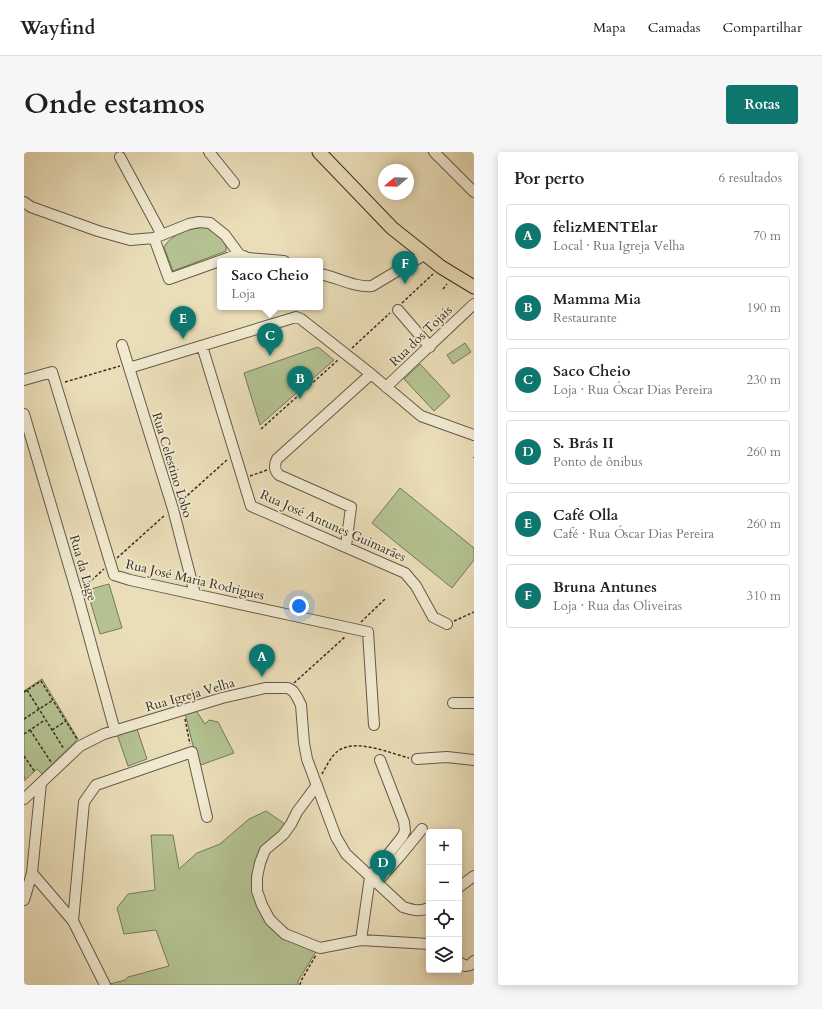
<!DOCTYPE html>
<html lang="pt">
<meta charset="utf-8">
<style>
:root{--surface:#fff;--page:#f6f6f6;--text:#202124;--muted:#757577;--line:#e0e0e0;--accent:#0f766e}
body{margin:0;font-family:Cardo,serif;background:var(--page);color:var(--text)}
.controls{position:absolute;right:12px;bottom:12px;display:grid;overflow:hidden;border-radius:4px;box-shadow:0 2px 10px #0003}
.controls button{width:36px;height:36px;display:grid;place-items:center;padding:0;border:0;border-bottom:1px solid var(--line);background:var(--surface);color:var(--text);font:20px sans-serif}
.compass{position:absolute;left:354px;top:12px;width:36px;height:36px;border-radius:50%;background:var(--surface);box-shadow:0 2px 10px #0003;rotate:251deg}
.you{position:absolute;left:275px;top:454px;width:14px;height:14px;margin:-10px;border:3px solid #fff;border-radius:50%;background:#1a73e8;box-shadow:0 0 0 6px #1a73e833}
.badge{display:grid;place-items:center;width:26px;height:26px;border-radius:50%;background:var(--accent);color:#fff;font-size:13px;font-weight:700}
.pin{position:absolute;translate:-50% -33px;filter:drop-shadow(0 1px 2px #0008)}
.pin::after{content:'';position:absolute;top:21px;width:14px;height:12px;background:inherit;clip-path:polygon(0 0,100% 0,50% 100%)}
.popup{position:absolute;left:193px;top:106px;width:106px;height:52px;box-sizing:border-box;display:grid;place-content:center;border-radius:4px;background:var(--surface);filter:drop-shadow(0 1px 3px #0005);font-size:13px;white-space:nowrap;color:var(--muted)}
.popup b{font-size:15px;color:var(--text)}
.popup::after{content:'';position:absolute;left:50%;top:100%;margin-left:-8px;border:8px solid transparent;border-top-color:var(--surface)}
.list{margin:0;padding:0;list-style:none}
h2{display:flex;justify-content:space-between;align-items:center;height:52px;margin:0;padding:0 16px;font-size:17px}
h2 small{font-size:13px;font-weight:400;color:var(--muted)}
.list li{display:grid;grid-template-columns:26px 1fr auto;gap:12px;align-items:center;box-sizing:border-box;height:64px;margin:0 8px 8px;padding:0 8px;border:1px solid var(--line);border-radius:4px}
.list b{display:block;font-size:15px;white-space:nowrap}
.list p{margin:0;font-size:13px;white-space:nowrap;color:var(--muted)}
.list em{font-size:13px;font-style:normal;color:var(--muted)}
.icon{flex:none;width:22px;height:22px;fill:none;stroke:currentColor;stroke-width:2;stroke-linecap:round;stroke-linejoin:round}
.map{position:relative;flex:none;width:450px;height:833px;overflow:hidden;border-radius:4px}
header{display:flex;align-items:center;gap:24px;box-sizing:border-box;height:56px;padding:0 20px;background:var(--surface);border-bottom:1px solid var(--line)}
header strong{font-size:19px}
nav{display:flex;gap:22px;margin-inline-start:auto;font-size:14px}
.intro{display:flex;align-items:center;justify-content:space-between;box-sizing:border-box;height:96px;padding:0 24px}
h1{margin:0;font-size:28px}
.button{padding:10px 18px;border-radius:4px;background:var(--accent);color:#fff;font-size:14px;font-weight:700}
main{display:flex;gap:24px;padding:0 24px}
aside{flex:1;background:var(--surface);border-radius:4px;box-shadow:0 2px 10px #0003}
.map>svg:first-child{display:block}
.green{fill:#b4c291;stroke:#76785c}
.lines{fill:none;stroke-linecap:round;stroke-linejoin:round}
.minor-casing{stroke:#64594a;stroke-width:12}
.major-casing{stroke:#382d26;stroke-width:15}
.path{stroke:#382d26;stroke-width:1.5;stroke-dasharray:3 2;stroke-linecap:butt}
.minor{stroke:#f1ead1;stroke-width:10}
.major{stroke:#eadeb8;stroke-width:13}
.labels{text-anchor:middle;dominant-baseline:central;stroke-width:3.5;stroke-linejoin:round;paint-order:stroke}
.street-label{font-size:13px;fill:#382d26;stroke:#f1ead1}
</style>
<header>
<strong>Wayfind</strong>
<nav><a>Mapa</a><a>Camadas</a><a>Compartilhar</a></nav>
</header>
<div class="intro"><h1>Onde estamos</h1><a class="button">Rotas</a></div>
<main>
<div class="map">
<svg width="450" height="833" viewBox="0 0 450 833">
<rect width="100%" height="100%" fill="#eadeb8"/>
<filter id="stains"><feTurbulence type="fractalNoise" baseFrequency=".005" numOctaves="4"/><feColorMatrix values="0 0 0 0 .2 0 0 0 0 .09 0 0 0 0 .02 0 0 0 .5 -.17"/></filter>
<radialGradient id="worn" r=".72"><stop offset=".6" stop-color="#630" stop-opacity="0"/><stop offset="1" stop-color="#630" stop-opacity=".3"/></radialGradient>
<!-- green -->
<path class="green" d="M182,75c9,4 22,13 20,24l-53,20 -9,-24c8,-14 27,-19 42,-20z
M441,191l6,9 -18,12 -6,-9z
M294,195l16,13 -74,65 -16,-52z
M396,212l30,32 -16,15 -30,-32z
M376,336l74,60v12l-22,28 -80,-65z
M85,432l13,44 -22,6 -13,-44z
M18,527l36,60 -36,35 -5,-5 -13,12v-90z
M171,557l10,15 4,-4 9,2 16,31 -36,13 -13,-53z
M113,577l10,30 -19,7 -11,-32z
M242,659l22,15 -10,11 -23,40 14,46 48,27 -19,31v4h-187l-1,-1 15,-4 3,-3 41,-11 -13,-36 -32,4 -7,-26 11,-14 27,-4 -4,-55h22l6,34 18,-16 23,-9 29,-25z"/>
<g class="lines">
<!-- minor casing -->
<g class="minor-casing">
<path id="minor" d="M185,0l25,31
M410,0l40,40
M96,5l42,78
M0,50l7,5 67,24 32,9 24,-2 35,-14 10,-2 11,1 15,12 14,19 9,4 36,3
M130,86l15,41 70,-25
M296,122c17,3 35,14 52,12l52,-31
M374,158l32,37
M98,193l51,164 22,85
M178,194l49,160 154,67 11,13 17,31 14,7
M105,216l167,-51 5,2 70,55 50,42 53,19
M0,228l28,-8 62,203 16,5 238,52 6,93
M362,235l88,-83
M0,262l53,179 38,138
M322,394l5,-39 -72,-32c-5,-5 -5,-10 -2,-16l94,-85
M429,551h21
M393,607l30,-2 27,3
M356,608l24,62 1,9 -3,6 -32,40 -9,63 68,4
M17,631l-9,90 41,48 32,64
M293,633l-20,27 -6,12 -8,11 -18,15 -5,13 -3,14v14l5,14 8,15 15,14 35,14 41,-8
M0,647l56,-53 24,-12 118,-36 43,-10h23l5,3 4,6 4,8 3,38 3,16 29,78 10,17 57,53c10,3 16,5 26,1
M352,731l24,-27 22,-27
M435,735l15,-11
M0,748l8,-27
M49,769l11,-119 12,-17 96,-33 15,65
M435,810l6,4 5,-1 4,-4"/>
</g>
<!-- major casing -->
<g class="major-casing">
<path id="major" d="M295,0l73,76 49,39 33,20"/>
</g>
<!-- path -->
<path class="path" d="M419,137l4,-5
M378,151l31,-29
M328,196l38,-35
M41,230l55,-16
M237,277l77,-69
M450,305v1
M226,324l17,-6
M156,350l48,-43
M93,406l48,-43
M60,435l20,-18
M430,469l20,-9
M337,470l24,-23
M270,531l52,-47
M3,538l37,59
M0,540l17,-11 36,58
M0,567l29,-19
M161,567l5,25
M6,578l21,32
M28,578l14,-9
M0,582l21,-14
M0,604l11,16
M298,622c4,-7 9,-18 16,-23 17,-13 52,2 71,7
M0,625v1
M276,833l1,-4 15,-26"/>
<!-- minor -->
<use href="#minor" class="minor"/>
<!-- major -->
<use href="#major" class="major"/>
</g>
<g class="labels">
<!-- street labels -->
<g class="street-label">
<text transform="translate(397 184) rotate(-44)">Rua dos Tojais</text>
<text transform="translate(148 313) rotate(73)">Rua Celestino Lobo</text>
<text transform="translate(309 374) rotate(24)">Rua José Antunes Guimarães</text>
<text transform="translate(59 416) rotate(74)">Rua da Lage</text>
<text transform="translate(171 428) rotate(13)">Rua José Maria Rodrigues</text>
<text transform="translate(166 543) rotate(-16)">Rua Igreja Velha</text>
</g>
</g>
<rect width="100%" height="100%" filter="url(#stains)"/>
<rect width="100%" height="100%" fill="url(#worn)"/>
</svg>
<div class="controls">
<button>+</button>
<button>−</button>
<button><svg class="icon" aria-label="locate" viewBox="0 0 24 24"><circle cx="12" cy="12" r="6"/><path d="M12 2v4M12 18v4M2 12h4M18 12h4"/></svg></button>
<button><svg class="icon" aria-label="layers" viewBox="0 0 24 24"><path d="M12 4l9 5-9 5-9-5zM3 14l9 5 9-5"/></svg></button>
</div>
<svg class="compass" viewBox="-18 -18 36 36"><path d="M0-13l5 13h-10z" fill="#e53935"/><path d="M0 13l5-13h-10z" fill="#757577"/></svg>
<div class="you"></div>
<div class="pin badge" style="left:238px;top:525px">A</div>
<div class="pin badge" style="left:276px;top:247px">B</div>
<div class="pin badge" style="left:246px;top:204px">C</div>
<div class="popup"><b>Saco Cheio</b>Loja</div>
<div class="pin badge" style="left:359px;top:731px">D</div>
<div class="pin badge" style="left:159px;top:187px">E</div>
<div class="pin badge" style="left:381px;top:132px">F</div>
</div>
<aside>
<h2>Por perto<small>6 resultados</small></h2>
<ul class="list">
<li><span class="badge">A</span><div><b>felizMENTElar</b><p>Local · Rua Igreja Velha</p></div><em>70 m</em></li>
<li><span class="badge">B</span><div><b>Mamma Mia</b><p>Restaurante</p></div><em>190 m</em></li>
<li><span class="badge">C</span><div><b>Saco Cheio</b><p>Loja · Rua Óscar Dias Pereira</p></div><em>230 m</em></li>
<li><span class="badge">D</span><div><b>S. Brás II</b><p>Ponto de ônibus</p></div><em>260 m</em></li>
<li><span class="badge">E</span><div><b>Café Olla</b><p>Café · Rua Óscar Dias Pereira</p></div><em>260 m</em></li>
<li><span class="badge">F</span><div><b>Bruna Antunes</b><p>Loja · Rua das Oliveiras</p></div><em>310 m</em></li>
</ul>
</aside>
</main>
